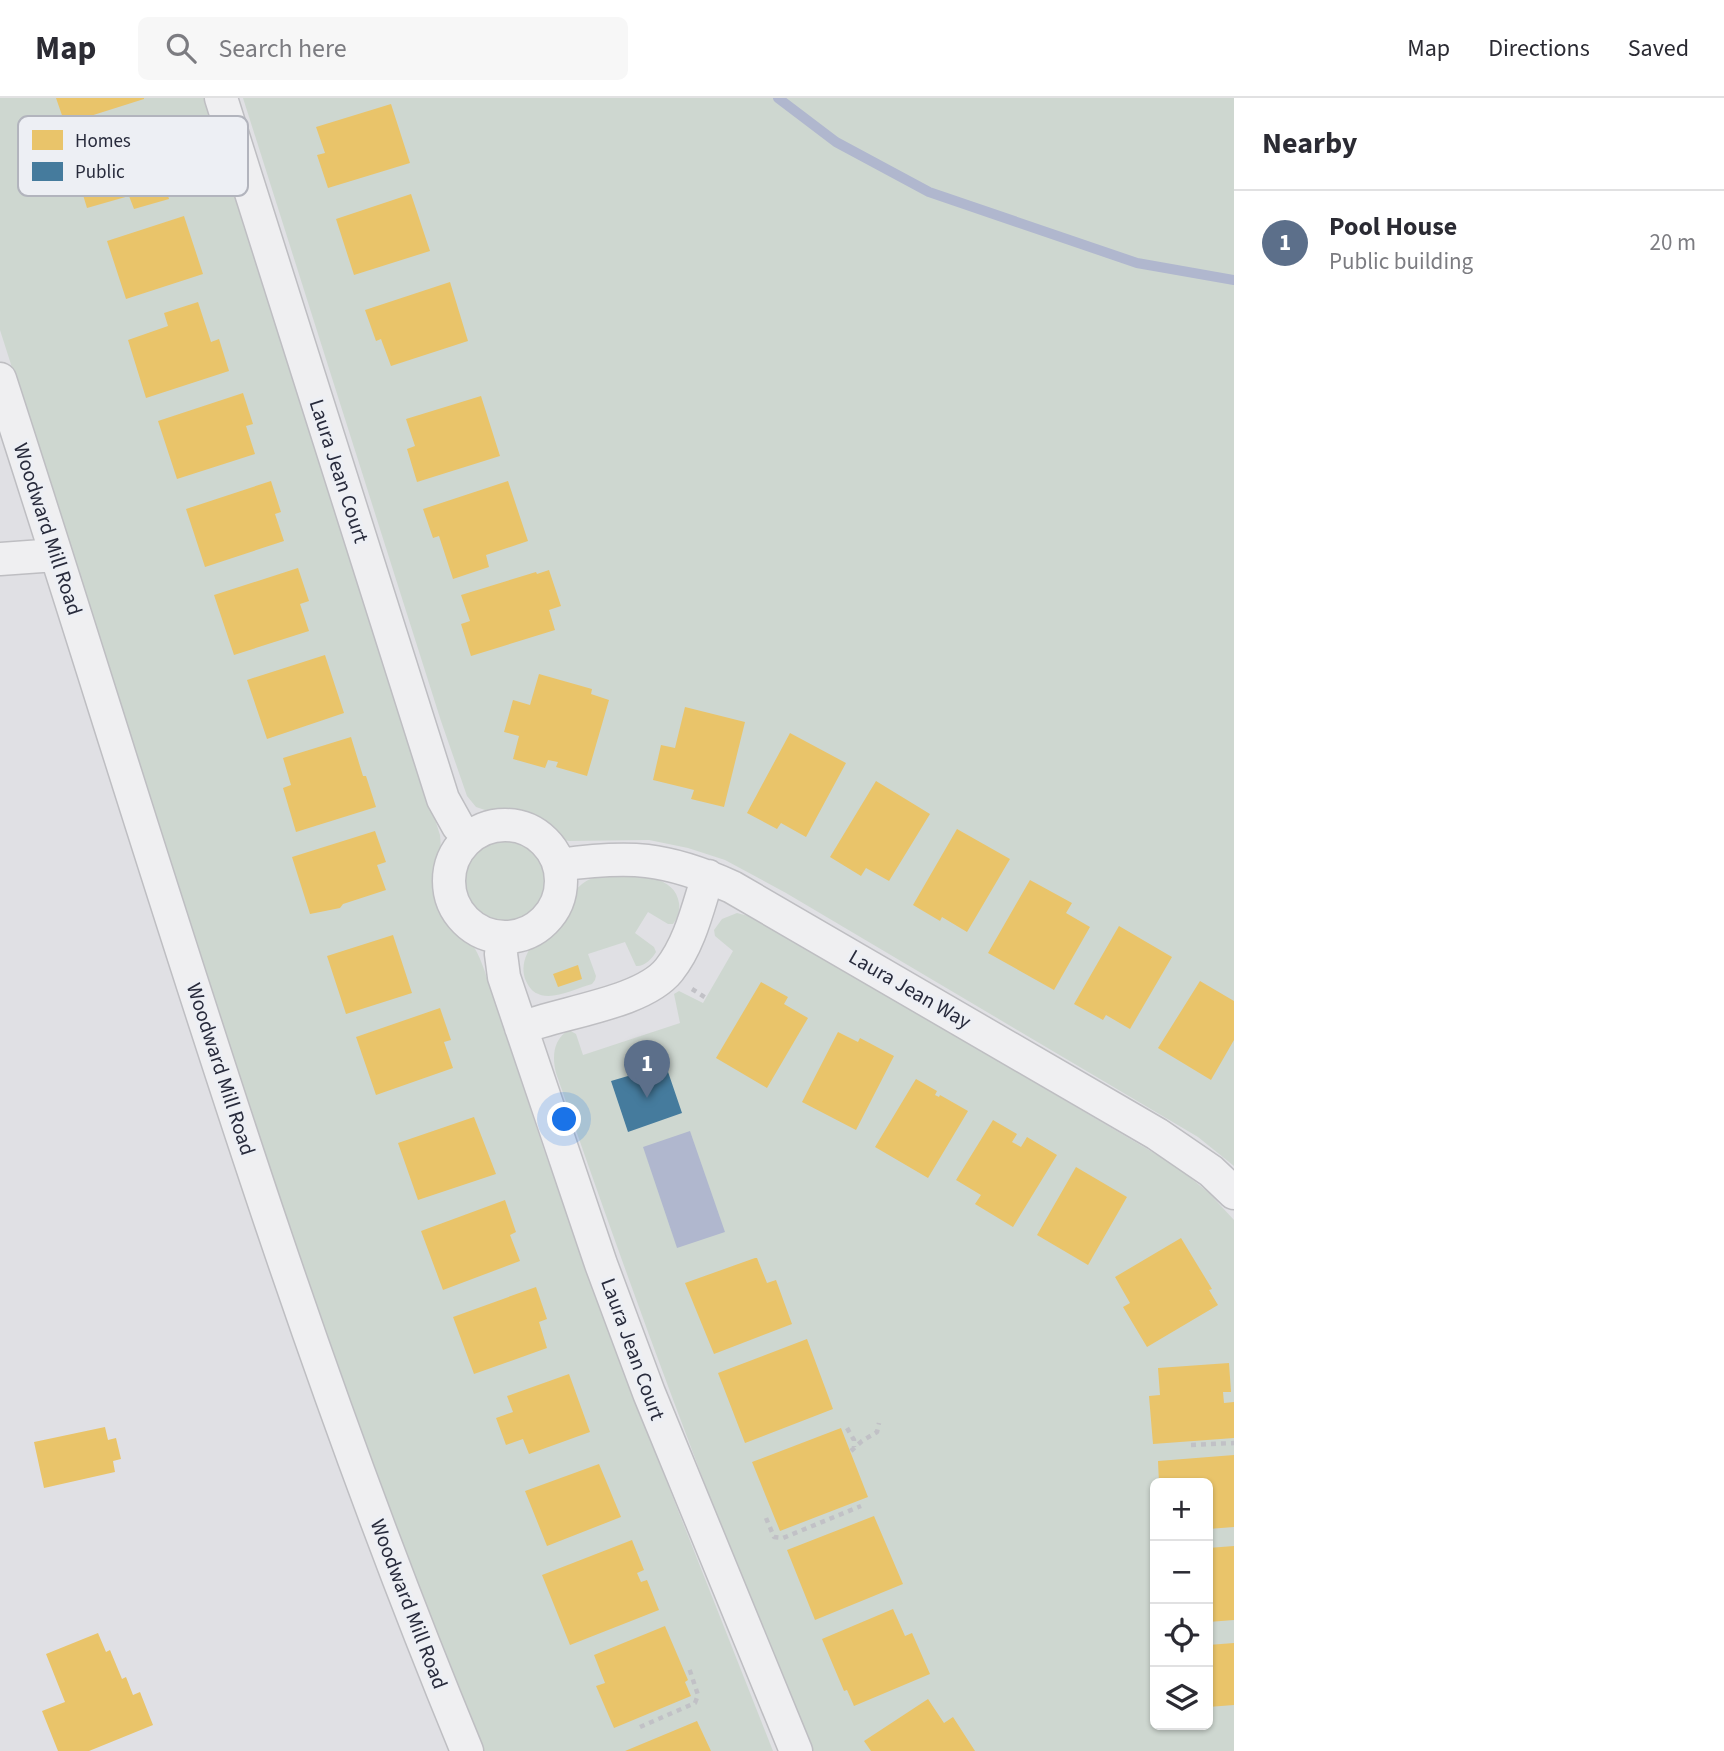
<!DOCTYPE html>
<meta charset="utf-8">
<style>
:root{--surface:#fff;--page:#f7f7f7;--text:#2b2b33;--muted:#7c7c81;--line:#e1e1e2;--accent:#2563eb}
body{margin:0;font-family:"Source Sans 3",sans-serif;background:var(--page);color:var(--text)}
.controls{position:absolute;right:21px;bottom:21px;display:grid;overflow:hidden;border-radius:10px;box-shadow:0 2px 5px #0004}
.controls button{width:63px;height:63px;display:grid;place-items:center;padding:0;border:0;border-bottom:2px solid var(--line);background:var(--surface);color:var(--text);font:35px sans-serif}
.you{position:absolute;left:565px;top:1022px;width:24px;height:24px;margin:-18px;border:5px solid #fff;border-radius:50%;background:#1a73e8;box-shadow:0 0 0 10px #1a73e833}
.badge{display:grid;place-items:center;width:46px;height:46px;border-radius:50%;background:var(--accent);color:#fff;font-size:23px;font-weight:700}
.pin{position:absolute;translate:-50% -58px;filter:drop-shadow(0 2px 4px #0008)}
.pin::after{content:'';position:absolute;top:37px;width:24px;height:21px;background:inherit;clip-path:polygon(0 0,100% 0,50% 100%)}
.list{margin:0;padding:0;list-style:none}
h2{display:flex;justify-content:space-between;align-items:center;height:91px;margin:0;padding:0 28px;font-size:30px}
h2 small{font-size:23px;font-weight:400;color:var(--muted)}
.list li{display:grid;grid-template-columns:46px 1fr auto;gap:21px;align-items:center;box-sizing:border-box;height:105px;padding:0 28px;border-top:2px solid var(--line)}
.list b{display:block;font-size:26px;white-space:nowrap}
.list p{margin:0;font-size:23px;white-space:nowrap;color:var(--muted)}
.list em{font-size:23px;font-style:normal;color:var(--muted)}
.icon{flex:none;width:38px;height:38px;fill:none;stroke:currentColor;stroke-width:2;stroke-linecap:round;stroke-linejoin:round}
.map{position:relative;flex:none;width:1234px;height:1653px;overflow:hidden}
header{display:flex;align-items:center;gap:42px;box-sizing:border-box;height:98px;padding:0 35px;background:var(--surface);border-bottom:2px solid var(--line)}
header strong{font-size:33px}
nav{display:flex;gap:38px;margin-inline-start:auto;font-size:24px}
.search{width:490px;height:63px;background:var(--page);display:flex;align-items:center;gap:18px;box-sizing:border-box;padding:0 24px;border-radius:10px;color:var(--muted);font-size:26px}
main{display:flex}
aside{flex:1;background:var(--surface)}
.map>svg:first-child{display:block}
.green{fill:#ced7d0;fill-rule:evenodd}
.water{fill:#b0b7ce}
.homes{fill:#e9c46a}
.public{fill:#457b9d}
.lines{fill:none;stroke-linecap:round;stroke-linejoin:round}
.stream{stroke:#b0b7ce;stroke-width:10}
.minor-casing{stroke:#bebec2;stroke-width:35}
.path{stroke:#c1c1c6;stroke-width:4.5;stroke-dasharray:5 5;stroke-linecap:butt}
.minor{stroke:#efeff1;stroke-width:32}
.labels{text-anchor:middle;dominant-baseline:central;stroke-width:7;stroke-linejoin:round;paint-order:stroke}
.street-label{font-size:21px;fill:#282b3c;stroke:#edeff4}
.key{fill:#edeff4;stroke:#b2b4bd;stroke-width:2}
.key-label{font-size:19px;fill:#282b3c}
</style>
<header>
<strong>Map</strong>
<div class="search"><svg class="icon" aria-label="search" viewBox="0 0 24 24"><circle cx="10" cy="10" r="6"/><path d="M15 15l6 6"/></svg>Search here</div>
<nav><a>Map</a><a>Directions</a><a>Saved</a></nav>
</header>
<main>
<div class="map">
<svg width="1234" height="1653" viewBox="0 0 1234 1653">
<rect width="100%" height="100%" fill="#e0e0e4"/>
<!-- green -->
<path class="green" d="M0,0h204l236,737c3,22 -7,43 -2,65 6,21 24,31 36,47 5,8 8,17 11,25l59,178 81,226 148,375h-289l-105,-263 -122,-353 -257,-805z
M243,0h991v1068l-36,-29 -412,-244 -61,-33 -37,-12 -39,-8 -80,1 -13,-3 -19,-16 -12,-5 -34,-5 -15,-5 -9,-11 -26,-75z
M461 783a43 43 0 1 1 86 0a43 43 0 1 1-86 0Z
M613,777c21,0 62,-1 66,28 1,7 -1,15 -6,21h-5l-20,-12 -13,21 19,14 2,5c-4,7 -12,15 -20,14l-11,-24 -37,12 8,22 -1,4 -3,4c-21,6 -54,25 -66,-3 -4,-8 -3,-19 1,-27 6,-14 21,-17 30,-29 9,-14 12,-31 25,-41 8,-7 20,-8 31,-9z
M737,815l19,5 420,248 33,27 25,27v531h-422c-94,-223 -177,-450 -256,-678 -4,-16 -3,-34 13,-43l7,4 7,21 97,-32 -6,-29 5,-3 24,12 30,-52 -18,-15 -1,-6 8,-11zM1155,1385h53v242h-53z"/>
<!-- water -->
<path class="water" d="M690,1033l35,101 -48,16 -34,-101z"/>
<!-- homes -->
<path class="homes" d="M56,0h88v1l-79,25z
M391,6l19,59 -82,25 -11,-33 8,-2 -9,-26z
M153,26l9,29 -6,2 13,44 -35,10 -5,-13 -42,12 -18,-59z
M411,96l19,57 -76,24 -18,-56z
M184,118l19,58 -77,25 -19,-58z
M450,184l18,59 -77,25 -10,-27 -5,2 -11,-31z
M198,204l13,40 8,-3 10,32 -83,27 -18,-58 40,-14 -4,-13z
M243,295l10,31 -7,2 9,28 -78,25 -19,-58z
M481,298l19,60 -83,26 -10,-33 8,-3 -9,-27z
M271,383l10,31 -6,2 9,27 -79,26 -19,-58z
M508,383l20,60 -42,14 3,12 -36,12 -14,-43 -6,2 -10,-29z
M298,470l11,33 -9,3 9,27 -75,24 -20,-60z
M549,472l12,36 -12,4 6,20 -84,26 -10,-32 9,-3 -9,-26 75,-23 1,2z
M325,557l19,58 -77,26 -20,-59z
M539,576l53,15 -1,5 18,6 -22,76 -31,-9 2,-5 -10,-2 -3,8 -32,-9 6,-23 -15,-4 9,-32 17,5z
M685,609l60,15 -21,85 -33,-8 3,-9 -41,-10 8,-35 14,3z
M790,635l56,30 -40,74 -25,-14 -4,6 -30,-16z
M351,639l12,39h3l10,31 -80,25 -13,-44 8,-3 -8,-27z
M876,683l54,33 -41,67 -23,-13 -5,8 -31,-19z
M957,731l53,30 -43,73 -25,-15 -2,4 -27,-16z
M375,733l11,31 -9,3 9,25 -43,14 -3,4 -30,6 -18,-57z
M1030,782l42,23 -6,10 24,14 -36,63 -66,-37z
M1119,828l53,31 -42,72 -24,-14 -3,5 -29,-16z
M393,837l19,58 -66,21 -19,-58z
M578,867l4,14 -24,8 -5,-13z
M1200,883l34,20v39l-23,40 -53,-32z
M761,884l27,15 -4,7 24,14 -41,70 -51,-30z
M440,910l11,32 -7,2 9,26 -77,27 -20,-58z
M838,934l20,10 2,-4 34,18 -38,74 -54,-28z
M916,981l21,12 -2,4 4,2 1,-2 28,16 -40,67 -53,-31z
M474,1019l22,57 -78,26 -20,-57z
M993,1022l24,14 -5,8 9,5 6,-10 30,18 -44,72 -38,-23 6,-9 -25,-15z
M1076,1069l51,30 -39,68 -51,-30z
M505,1102l11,32 -6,3 10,26 -77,29 -22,-59z
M1181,1140l31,51 -3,1 9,15 -71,42 -24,-40 7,-4 -15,-26z
M755,1160h2l10,25 9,-3 16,44 -78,30 -29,-71z
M536,1189l11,32 -8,3 8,26 -73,26 -21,-57z
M807,1241l26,70 -88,34 -27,-70z
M1229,1265l2,29h-8l1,11 10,-1v36l-81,6 -4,-48 11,-1 -2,-27z
M569,1276l21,58 -61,22 -6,-15 -17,6 -10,-27 17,-6 -6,-16z
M105,1329l3,13 8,-2 5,21 -8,2 2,11 -71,16 -10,-46z
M841,1330l27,69 -88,34 -28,-69z
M1234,1357v72l-26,2v-46h-49l-1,-22z
M599,1366l22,53 -74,29 -22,-55z
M874,1418l29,68 -88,36 -28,-70z
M632,1442l12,30 -7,3 4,9 6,-2 12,30 -89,35 -28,-70z
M1234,1448v74l-26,2v-74z
M893,1511l12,27 7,-3 18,41 -76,32 -7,-16 -3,1 -22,-52z
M665,1528l23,54 -3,2 6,14 -77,32 -18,-42 9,-3 -11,-28z
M98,1535l8,19 4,-2 12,29 4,-2 7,18 7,-3 13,33 -64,26h-31l-16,-40 23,-9 -19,-48z
M1234,1545v62l-26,2v-62z
M928,1601l16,24 9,-6 22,34h-104l-7,-10z
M697,1623l14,30h-86z"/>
<!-- public -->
<path class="public" d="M649,958l3,8 12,-4 18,53 -54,19 -17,-51 17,-5 -4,-12z"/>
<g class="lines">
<!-- stream -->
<path class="stream" d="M778,0l58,44 93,50 208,71 97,17"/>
<!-- minor casing -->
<g class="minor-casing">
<path id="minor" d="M221,0l222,701 15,27 11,12
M0,281c149,459 282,925 467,1372
M0,461l56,-4
M449 783a56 56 0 1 1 112 0a56 56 0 1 1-112 0Z
M559,767c71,-10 106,-8 173,22l425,247 54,37 23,22
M503,839l-2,17 3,23 97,287 48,129 147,358
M521,930c41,-16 122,-25 148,-58 21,-26 29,-63 39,-94"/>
</g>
<!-- path -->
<path class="path" d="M692,891l14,9
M847,1330l7,12v7
M1191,1347l43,-2
M851,1353l11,-10 15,-9 2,-9
M766,1420l8,19 9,1 78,-32
M640,1629l55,-24 3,-8 -9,-27"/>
<!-- minor -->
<use href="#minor" class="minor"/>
</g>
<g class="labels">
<!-- street labels -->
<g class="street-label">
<text transform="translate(339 373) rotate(72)">Laura Jean Court</text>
<text transform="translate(48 431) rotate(72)">Woodward Mill Road</text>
<text transform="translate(910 891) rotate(30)">Laura Jean Way</text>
<text transform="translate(221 971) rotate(72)">Woodward Mill Road</text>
<text transform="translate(633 1251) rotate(70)">Laura Jean Court</text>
<text transform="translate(409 1506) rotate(69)">Woodward Mill Road</text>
</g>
</g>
<!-- legend -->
<rect x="18" y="18" width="230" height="80" rx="10" class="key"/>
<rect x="32" y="32" width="31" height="20" fill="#e9c46a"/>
<rect x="32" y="64" width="31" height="19" fill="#457b9d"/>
<g class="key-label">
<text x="75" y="49">Homes</text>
<text x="75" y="80">Public</text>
</g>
</svg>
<div class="controls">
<button>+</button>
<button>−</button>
<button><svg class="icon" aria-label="locate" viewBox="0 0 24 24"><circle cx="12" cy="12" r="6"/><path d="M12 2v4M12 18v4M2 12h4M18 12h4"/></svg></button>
<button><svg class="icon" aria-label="layers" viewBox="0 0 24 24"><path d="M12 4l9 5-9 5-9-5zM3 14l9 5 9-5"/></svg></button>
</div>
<div class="you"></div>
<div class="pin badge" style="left:647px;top:1000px;background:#5c6f8a">1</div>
</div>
<aside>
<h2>Nearby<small></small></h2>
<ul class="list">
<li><span class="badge" style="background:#5c6f8a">1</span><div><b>Pool House</b><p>Public building</p></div><em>20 m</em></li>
</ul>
</aside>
</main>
